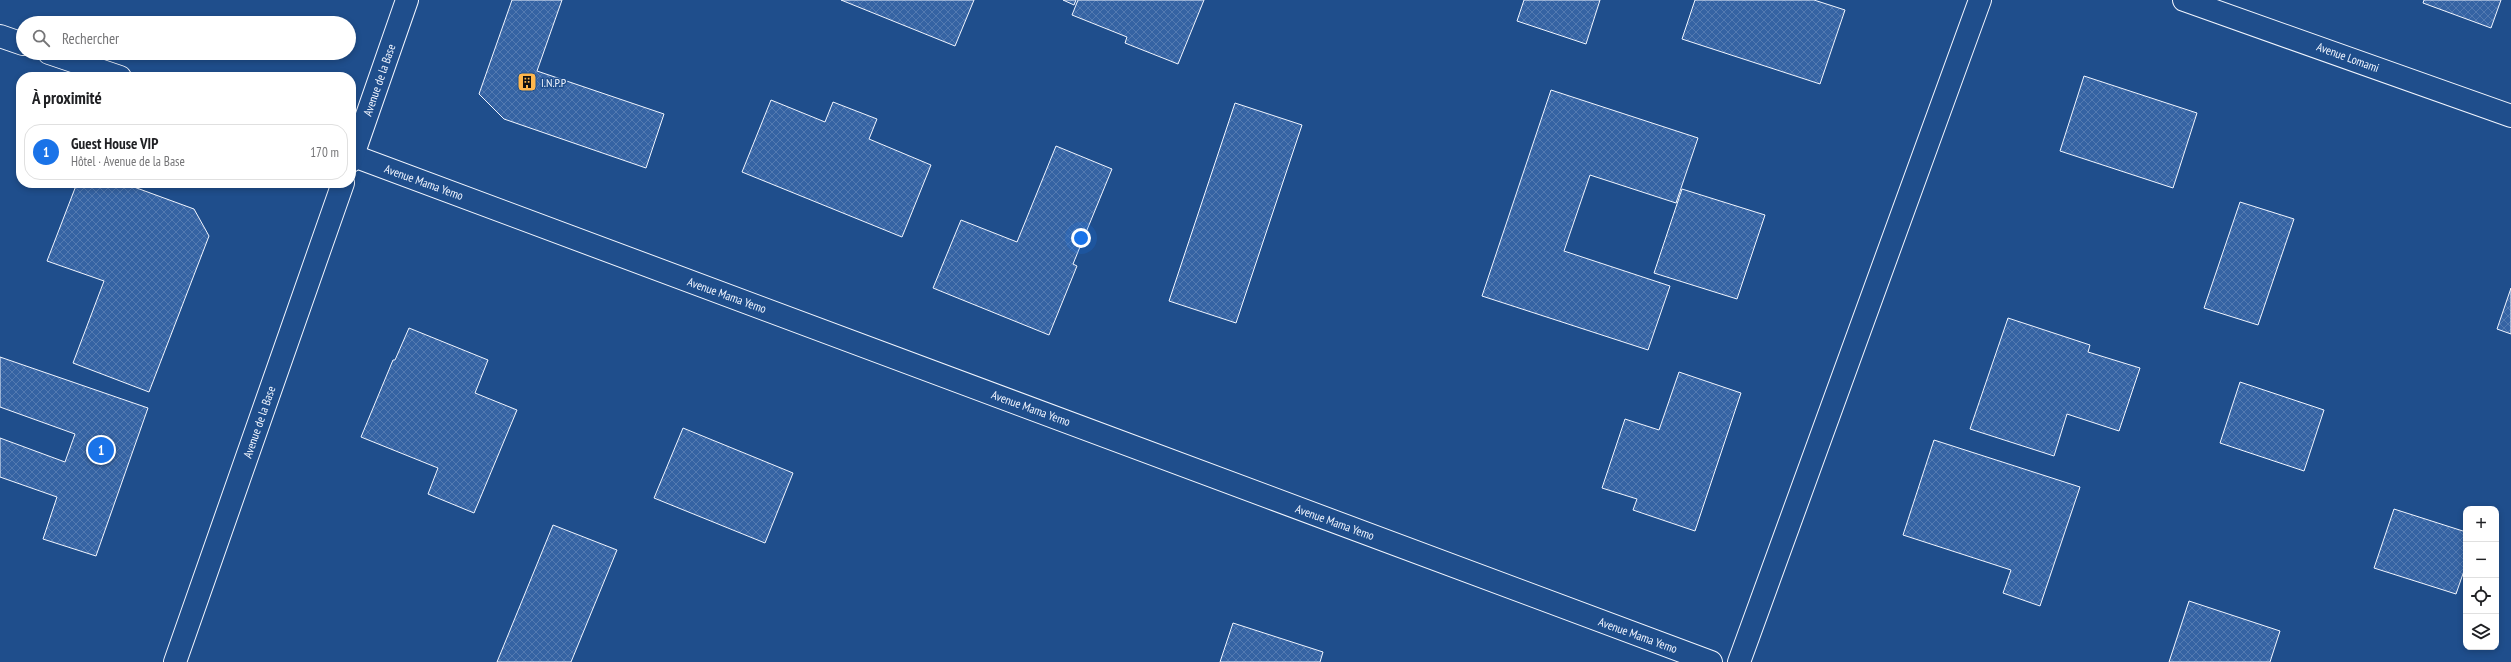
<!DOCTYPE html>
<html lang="fr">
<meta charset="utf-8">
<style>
:root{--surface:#fff;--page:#f6f6f6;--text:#202124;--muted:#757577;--line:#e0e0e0;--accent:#1a73e8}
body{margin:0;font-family:"PT Sans Narrow",sans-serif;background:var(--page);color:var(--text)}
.controls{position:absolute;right:12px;bottom:12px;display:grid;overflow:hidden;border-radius:8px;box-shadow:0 2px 6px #0003}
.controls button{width:36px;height:36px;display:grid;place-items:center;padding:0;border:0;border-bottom:1px solid var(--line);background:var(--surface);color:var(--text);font:20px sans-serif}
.you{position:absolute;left:1081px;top:238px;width:14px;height:14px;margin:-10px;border:3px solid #fff;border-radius:50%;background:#1a73e8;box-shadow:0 0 0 6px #1a73e833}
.badge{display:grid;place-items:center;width:26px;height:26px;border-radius:50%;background:var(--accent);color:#fff;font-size:13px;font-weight:700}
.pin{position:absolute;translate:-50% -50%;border:2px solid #fff;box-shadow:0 1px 4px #0006}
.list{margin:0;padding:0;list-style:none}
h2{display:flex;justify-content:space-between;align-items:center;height:52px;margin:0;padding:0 16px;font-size:17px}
h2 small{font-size:13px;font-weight:400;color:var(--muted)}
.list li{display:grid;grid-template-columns:26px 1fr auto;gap:12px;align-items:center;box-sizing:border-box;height:56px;margin:0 8px 8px;padding:0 8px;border:1px solid var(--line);border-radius:16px}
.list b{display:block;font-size:15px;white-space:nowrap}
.list p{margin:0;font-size:13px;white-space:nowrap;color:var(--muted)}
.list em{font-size:13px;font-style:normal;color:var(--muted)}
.icon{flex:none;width:22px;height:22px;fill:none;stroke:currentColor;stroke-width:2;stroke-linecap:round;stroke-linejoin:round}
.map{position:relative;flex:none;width:2511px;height:662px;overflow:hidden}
.search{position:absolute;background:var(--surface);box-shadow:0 2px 6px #0003;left:16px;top:16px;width:340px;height:44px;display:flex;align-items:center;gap:10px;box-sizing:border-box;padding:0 14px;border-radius:22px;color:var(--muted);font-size:15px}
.panel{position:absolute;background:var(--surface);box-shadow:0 2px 6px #0003;left:16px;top:72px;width:340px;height:116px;border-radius:16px}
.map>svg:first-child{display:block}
.building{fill:url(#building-cross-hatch);stroke:#f2f6ff}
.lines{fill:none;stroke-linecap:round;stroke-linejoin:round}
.street-casing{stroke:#f2f6ff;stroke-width:24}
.secondary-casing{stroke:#f2f6ff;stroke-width:24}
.street{stroke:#1f4e8c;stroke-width:22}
.secondary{stroke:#1f4e8c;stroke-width:22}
.labels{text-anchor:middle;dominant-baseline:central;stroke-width:3;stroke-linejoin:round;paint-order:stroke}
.street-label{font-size:12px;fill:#f2f6ff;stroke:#1f4e8c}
.poi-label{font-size:12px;fill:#f2f6ff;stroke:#1f4e8c;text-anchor:start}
</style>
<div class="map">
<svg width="2511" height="662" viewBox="0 0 2511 662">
<defs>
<pattern id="building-cross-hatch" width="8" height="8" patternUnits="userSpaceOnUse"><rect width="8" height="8" fill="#3563a3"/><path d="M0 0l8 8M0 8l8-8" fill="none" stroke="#537ab1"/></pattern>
</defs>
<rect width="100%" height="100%" fill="#1f4e8c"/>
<!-- building -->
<path class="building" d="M512,0h50l-25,71 127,43 -18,54 -142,-49 -25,-25z
M841,0h133l-19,46z
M1063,0h13l-2,5z
M1078,0h126l-26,64 -53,-21 2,-6 -55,-22z
M1524,0h76l-14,44 -69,-23z
M1695,0h119l31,10 -25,74 -138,-45z
M2424,0h77l-10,28 -68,-25z
M2084,76l113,37 -24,75 -113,-37z
M1551,90l147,48 -22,65 -86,-28 -26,76 106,35 -22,64 -166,-54z
M771,100l54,22 8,-20 44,17 -8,20 62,26 -29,72 -160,-65z
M1235,103l67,22 -66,198 -67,-22z
M1056,146l56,23 -39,95 4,2 -28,69 -116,-47 28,-68 56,22z
M77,183h46l71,26 15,27 -60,156 -76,-29 31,-82 -57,-20z
M1682,189l83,26 -28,84 -83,-26z
M2240,202l54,17 -36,106 -54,-17z
M2511,288v46l-14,-5z
M2008,318l82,27 -2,7 52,16 -21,63 -52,-17 -13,42 -84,-27z
M409,328l79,32 -13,33 42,17 -43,103 -46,-19 10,-26 -77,-31 32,-77h2z
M0,357l148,51 -52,148 -53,-17 14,-42 -57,-20v-39l65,24 10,-28 -75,-27z
M1679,372l62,21 -46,138 -62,-21 4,-11 -35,-11 23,-69 34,11z
M2240,382l84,28 -20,61 -84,-28z
M683,428l110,45 -28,70 -111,-45z
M1934,440l146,47 -40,119 -37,-13 8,-23 -108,-35z
M2394,509l72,23v33l-10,29 -82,-26z
M553,525l64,25 -46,112h-74z
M2189,601l91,30 -10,31h-101z
M1233,623l90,29 -3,10h-100z"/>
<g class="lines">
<!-- street casing -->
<g class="street-casing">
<path id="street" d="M2184,0l327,116
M0,36l23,8
M49,53l71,24
M351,155l1360,507
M1739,662l241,-662"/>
</g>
<!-- secondary casing -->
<g class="secondary-casing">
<path id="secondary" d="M351,161l56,-161
M175,662l168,-479"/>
</g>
<!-- street -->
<use href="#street" class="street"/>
<!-- secondary -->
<use href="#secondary" class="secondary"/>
</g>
<!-- icons -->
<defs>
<g id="building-square" transform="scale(1)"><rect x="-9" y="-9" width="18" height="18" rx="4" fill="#ffb74d" stroke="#1f4e8c"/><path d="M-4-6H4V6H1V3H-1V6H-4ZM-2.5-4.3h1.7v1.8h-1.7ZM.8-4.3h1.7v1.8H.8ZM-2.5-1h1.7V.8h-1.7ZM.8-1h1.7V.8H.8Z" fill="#111"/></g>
</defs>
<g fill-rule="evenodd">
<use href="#building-square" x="527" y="82"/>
</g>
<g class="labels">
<!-- street labels -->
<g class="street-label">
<text transform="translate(2348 57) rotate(20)">Avenue Lomami</text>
<text transform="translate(379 80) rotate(-71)">Avenue de la Base</text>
<text transform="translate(424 182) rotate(20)">Avenue Mama Yemo</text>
<text transform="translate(727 295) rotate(20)">Avenue Mama Yemo</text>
<text transform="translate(1031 408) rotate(20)">Avenue Mama Yemo</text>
<text transform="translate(259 422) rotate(-71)">Avenue de la Base</text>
<text transform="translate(1335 522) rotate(20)">Avenue Mama Yemo</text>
<text transform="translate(1638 635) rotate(20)">Avenue Mama Yemo</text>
</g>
<!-- poi labels -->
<g class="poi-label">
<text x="541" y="82">I.N.P.P</text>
</g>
</g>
</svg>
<div class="controls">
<button>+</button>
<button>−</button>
<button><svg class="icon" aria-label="locate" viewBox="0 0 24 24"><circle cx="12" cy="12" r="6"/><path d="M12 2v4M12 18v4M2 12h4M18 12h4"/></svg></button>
<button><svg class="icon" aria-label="layers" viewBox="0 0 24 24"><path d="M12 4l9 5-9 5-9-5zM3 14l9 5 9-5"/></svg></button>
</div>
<div class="you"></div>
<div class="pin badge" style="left:101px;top:450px">1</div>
<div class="search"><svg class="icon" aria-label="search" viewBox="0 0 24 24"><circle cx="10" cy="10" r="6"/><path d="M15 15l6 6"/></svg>Rechercher</div>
<section class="panel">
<h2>À proximité<small></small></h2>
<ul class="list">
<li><span class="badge">1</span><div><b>Guest House VIP</b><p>Hôtel · Avenue de la Base</p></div><em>170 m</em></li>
</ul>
</section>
</div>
